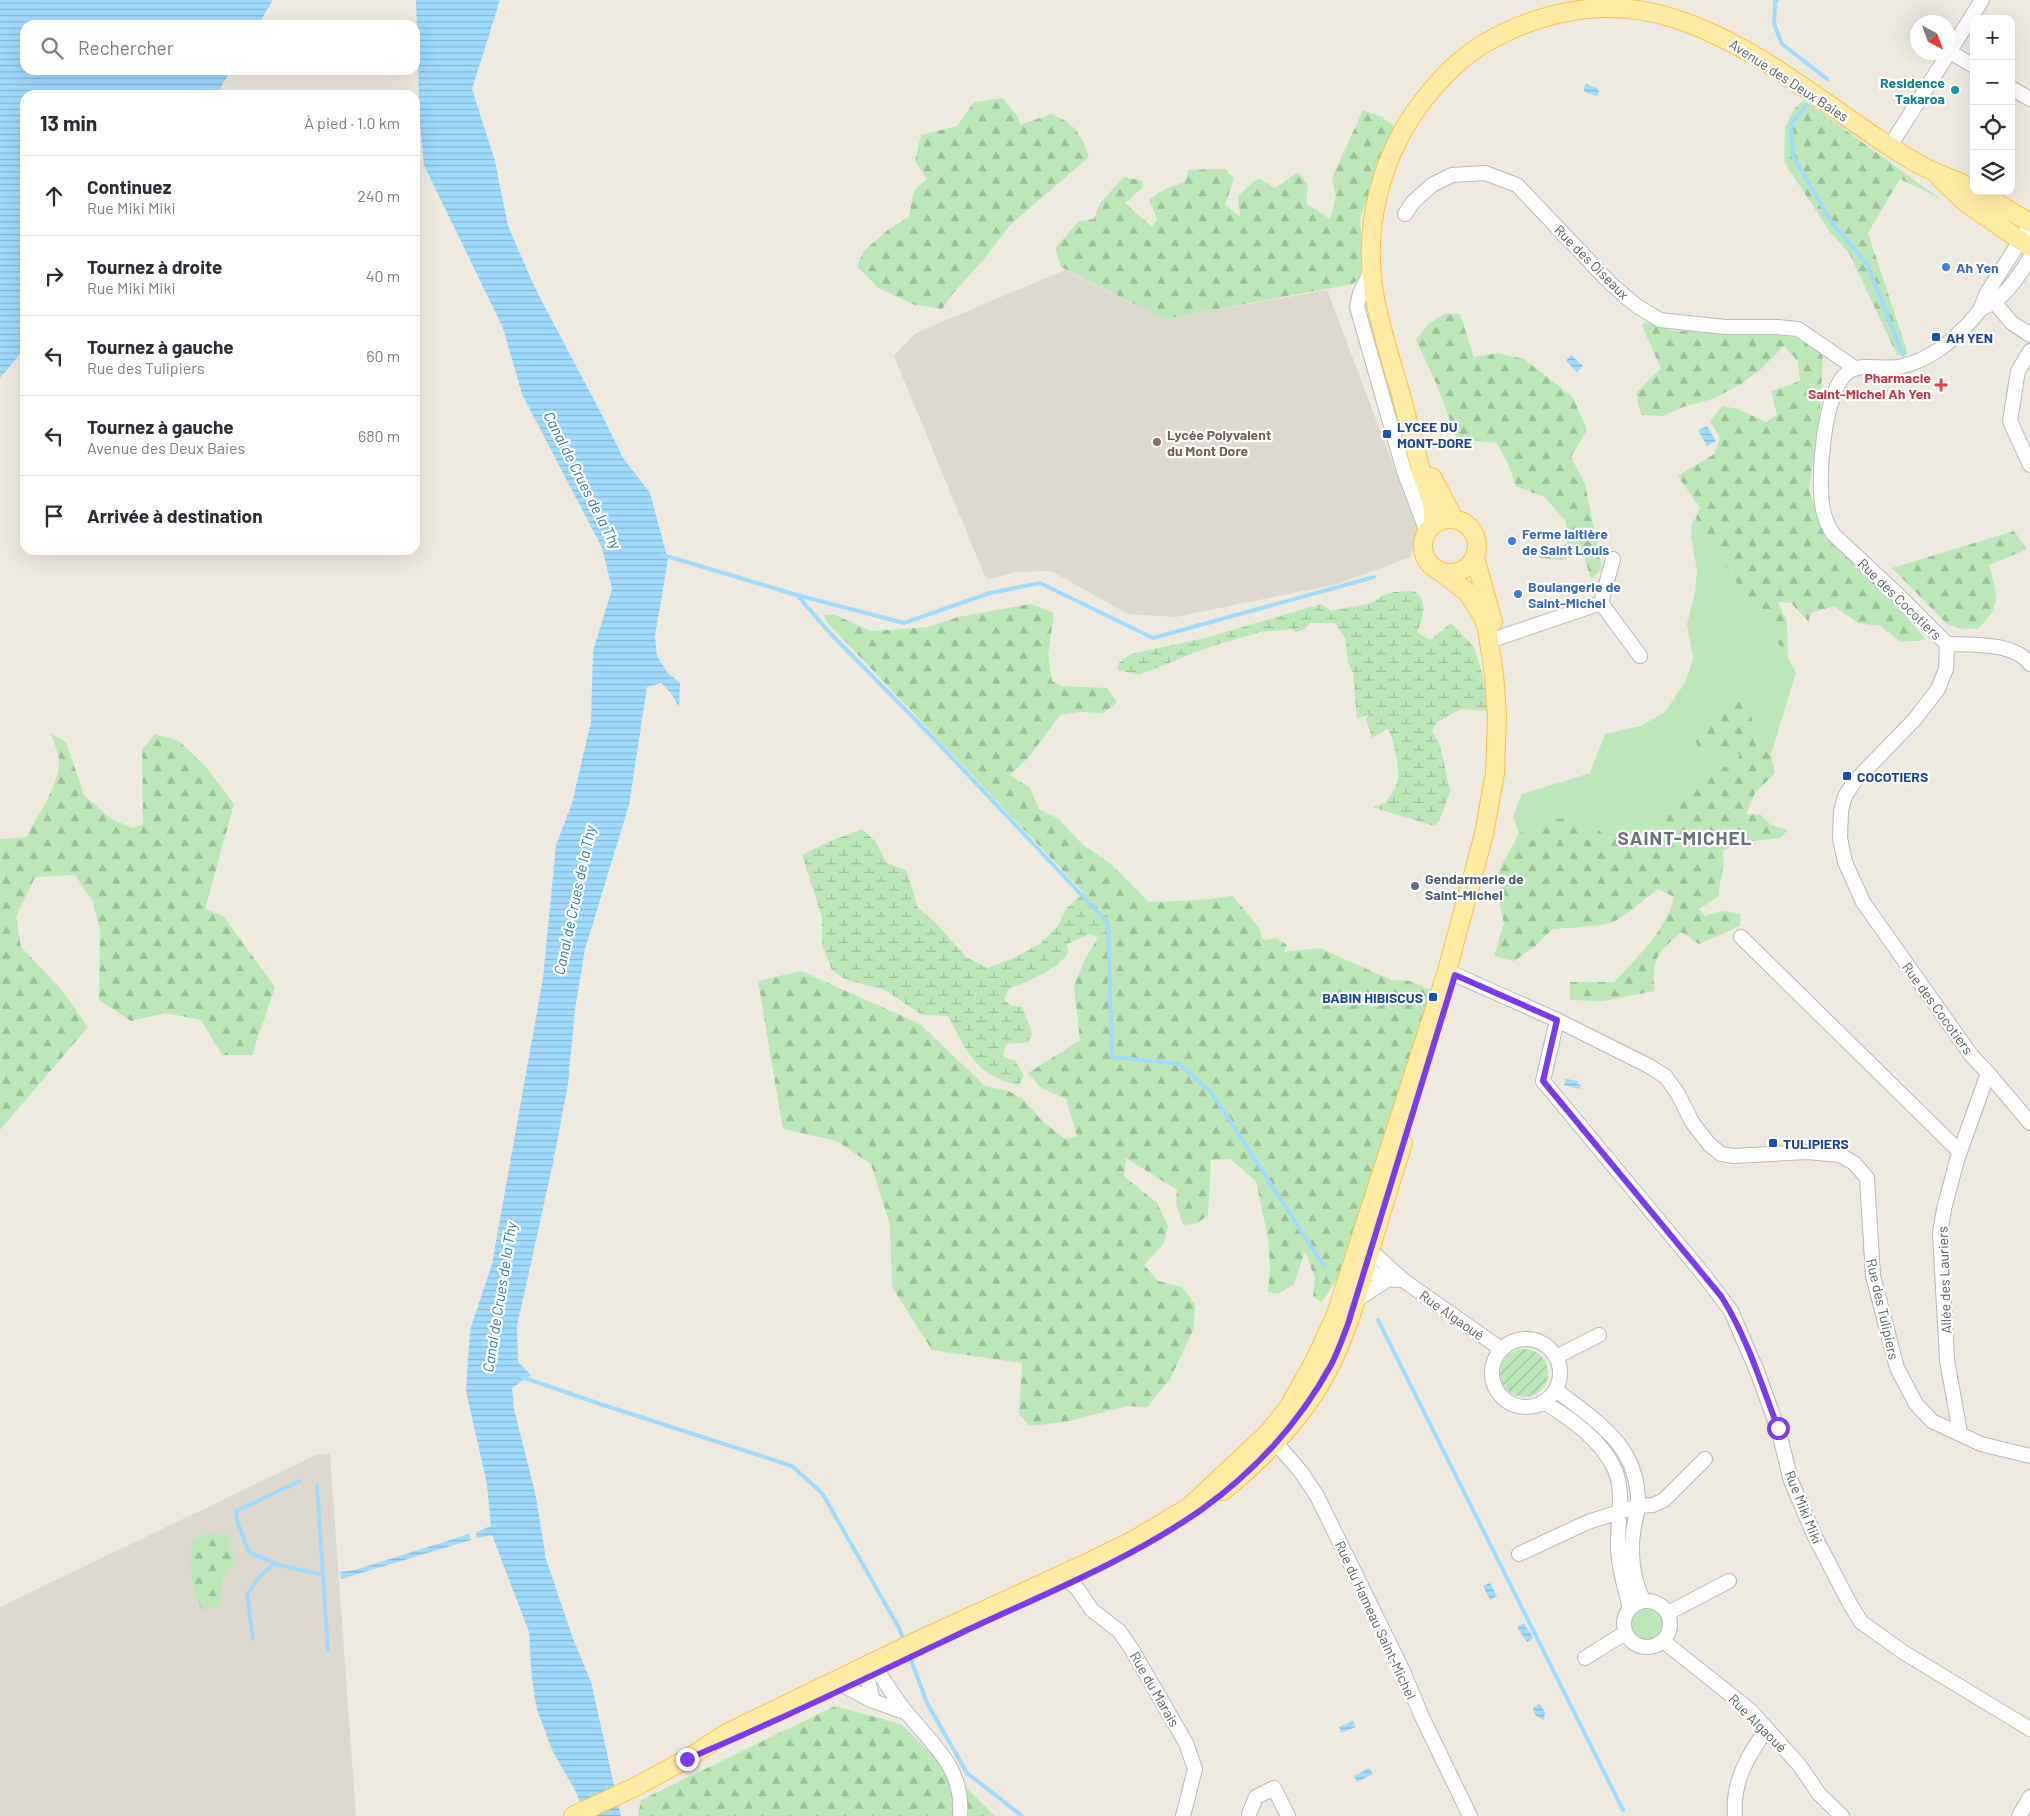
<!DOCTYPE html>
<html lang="fr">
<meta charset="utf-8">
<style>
:root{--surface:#fff;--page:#f2f2f3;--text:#2b2b33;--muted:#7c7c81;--line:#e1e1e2}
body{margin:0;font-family:Barlow,sans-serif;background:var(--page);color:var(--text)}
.controls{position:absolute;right:15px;top:15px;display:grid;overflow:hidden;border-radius:10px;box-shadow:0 5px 20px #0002}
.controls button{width:45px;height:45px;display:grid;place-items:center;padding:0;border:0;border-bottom:1px solid var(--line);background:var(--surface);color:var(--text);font:25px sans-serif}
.compass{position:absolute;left:1910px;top:15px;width:45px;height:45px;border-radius:50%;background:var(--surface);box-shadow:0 5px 20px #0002;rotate:139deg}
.stop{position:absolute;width:15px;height:15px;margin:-11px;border:4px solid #7c3aed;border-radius:50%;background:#fff}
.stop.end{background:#7c3aed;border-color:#fff;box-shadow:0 1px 5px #0008}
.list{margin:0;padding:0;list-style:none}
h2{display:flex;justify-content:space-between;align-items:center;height:65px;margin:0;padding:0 20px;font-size:21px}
h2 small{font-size:16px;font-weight:400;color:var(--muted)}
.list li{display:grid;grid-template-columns:32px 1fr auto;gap:15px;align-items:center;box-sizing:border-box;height:80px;padding:0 20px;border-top:1px solid var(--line)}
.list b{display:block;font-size:19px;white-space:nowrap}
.list p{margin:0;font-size:16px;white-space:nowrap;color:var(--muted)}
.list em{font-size:16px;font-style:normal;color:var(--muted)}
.icon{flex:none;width:28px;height:28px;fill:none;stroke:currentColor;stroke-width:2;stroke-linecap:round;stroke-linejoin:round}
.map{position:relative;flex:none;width:2030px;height:1816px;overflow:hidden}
.search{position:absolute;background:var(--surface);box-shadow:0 5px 20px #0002;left:20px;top:20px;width:400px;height:55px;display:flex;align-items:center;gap:12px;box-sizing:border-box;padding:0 18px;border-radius:15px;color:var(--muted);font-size:19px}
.panel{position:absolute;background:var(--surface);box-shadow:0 5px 20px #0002;left:20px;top:90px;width:400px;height:465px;border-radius:15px}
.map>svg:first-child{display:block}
.education{fill:#ddd9cf}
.grass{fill:#bce8b9}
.forest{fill:url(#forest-firs)}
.wetland{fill:url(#wetland-marsh)}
.garden{fill:url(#garden-furrows)}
.water{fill:url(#water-rules)}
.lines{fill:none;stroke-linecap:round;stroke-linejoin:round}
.stream{stroke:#9fdbff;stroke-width:4}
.minor-casing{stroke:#b6b9be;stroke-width:16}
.major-casing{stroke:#ffc048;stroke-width:20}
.minor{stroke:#fff;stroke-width:14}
.major{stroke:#ffeba4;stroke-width:18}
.route{stroke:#7c3aed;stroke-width:6}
.culture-dot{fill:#0f9aa8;stroke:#fff;stroke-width:2}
.shop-dot{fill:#3f7fe0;stroke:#fff;stroke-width:2}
.transit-dot{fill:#1a4fb4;stroke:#fff;stroke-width:2}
.health-dot{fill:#e0444e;stroke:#fff;stroke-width:2}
.education-dot{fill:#8d6e63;stroke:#fff;stroke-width:2}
.service-dot{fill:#5c6f8a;stroke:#fff;stroke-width:2}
.labels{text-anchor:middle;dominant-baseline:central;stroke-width:4.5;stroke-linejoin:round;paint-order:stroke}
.street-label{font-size:14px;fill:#595e63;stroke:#fff}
.culture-label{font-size:14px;font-weight:bold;fill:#0d838f;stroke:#fff;text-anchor:end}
.shop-label{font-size:14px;font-weight:bold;fill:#366cbe;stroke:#fff;text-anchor:start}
.transit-label{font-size:14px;font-weight:bold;fill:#164399;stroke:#fff;text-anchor:start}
.health-label{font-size:14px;font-weight:bold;fill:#be3a42;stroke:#fff;text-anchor:end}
.education-label{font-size:14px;font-weight:bold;fill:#785e54;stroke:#fff;text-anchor:start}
.service-label{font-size:14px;font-weight:bold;fill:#4e5e75;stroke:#fff;text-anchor:start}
.water-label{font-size:15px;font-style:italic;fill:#3077b2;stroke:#fff}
.district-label{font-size:19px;font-weight:bold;letter-spacing:1px;fill:#6a7075;stroke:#fff}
</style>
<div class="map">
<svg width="2030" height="1816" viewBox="0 0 2030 1816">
<defs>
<pattern id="forest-firs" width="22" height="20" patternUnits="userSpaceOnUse" patternTransform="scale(1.25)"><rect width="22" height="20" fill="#bce8b9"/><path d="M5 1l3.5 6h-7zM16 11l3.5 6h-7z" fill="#9cbf9a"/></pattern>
<pattern id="wetland-marsh" width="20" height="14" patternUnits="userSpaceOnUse" patternTransform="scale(1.25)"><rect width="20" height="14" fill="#bce8b9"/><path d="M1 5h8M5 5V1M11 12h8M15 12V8" fill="none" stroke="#9cbf9a"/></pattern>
<pattern id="garden-furrows" width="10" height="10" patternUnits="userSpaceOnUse" patternTransform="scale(1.25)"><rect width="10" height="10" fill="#bce8b9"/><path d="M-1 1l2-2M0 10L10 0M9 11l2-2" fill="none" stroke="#9cbf9a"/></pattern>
<pattern id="water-rules" width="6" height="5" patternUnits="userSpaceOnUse" patternTransform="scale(1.25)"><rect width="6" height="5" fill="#9fdbff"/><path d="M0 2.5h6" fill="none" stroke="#85b5d2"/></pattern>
</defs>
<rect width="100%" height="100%" fill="#eeeae0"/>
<!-- education -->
<path class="education" d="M1065,270l99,49 163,-29 90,238 -6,29 -74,27 -161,33 -48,-3 -77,-43 -35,1 -27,7 -5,-5 -90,-218 22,-23z
M330,1454l26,362h-356v-209l316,-152z"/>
<!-- grass -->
<path class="grass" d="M1696,518l5,12 87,128 8,15 -25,81 -15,-10 -6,-36 -52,41 41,5 -2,12 -24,2 -25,29 -26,10 -1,23c-19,7 -36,10 -56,7l-12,-14 -53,-3 -21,14 -6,-18 9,-22 68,-21 15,-39 35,-8 24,-13 21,-30 8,-24 -6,-35 8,-31 2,-23 -6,-33 1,-15z
M1627 1625a19 19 0 1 1 38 0a19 19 0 1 1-38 0Z"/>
<!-- forest -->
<path class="forest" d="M1003,98l15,19 2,8 31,-11c23,9 30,19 38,43l-79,68 -26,34 -29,32 -13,18 -27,-4 -37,-17 -21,-22 7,-15 25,-22 20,-12 5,-27 13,-11 -12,-18 6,-26 36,-9 17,-24z
M1804,100l135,98 -39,-19 -32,54 40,121 -11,1 -48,-102 -19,-21 -46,-70 1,-35 10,-19z
M1363,110l19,7 12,9 -34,92 4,55 -11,11 -189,35 -103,-52 -6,-19 24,-27 15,-2 6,-16 24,-26 19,4 -1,7 -17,15 27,24 5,-8 -8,-19 16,-11 20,-7 3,-12 37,-1 9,9 -9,27 15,11 -2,-20 20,-18 17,10 23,-16 10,13 -2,18 24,16 6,-23 -4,-18z
M1445,314h15l14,43 24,-4 26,6 49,38 14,33 -16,27 14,27 17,85 -11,10 -8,-27 -22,8 -22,-2 1,-9 15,3 12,-9 -1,-22 -22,-24 -28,-11 -8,-22 -11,-21 -40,-4 -21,-56 -20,-43 12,-16z
M1644,322l29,9h82l35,4 26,12 7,10 -3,53 -11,81 17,47 65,60 35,42 -25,2 -21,-16 -22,-3 -24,-17 -22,7 -4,8 -17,-18 -13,-1 9,20 1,36 -87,-128 -5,-12 4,-10 -22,-32 36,-22 6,-16 -10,-17 12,-15 16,3 28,13 11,-7 -6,-24 19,-6 10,-5 -2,-19 -14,-15 -24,24 -19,14 -29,15 -29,8 -20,9 -22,-1 -5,-22 25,-25 -19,-42z
M2014,531l13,18 -38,16c8,30 14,39 -11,64l-20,-1 -11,-4 -55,-56z
M1031,604l23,9 -6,42 4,26 10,5 45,2 10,14 -13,11 -25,-1 -19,3 -32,43 -18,17 20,13 9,21 20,10 23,25 29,20 38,38 51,-2 33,-4 27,33 2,10 4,1 10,-2 11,7 -3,7 36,-4 71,32 19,1 23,10 -90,279 -21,32 -9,-5 2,-19 -10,-27 -11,33 -16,10 -10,-2 2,-24 -2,-30 -12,-57 -26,-22 -19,1 -3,55 -10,8 -15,2 -7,-21 1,-14 -51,-32 -2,18 33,27 11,23 -5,19 -19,20 14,16 24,6 13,17 -1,24 -24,51 -23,28 -20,-1 -62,16 -35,4 -11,-12 3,-51 -90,-13 -40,-63 -2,-62 -19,-61 -34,-23 -54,-12 -25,-148 43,-10 119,53 65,62 24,5 15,9 19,22 22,17 12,-3 -11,-37 -26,-12 -12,-14 52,-33 -6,-54 11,-27 13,-21 17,-16 -14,-11 -275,-290 -2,-6 9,-1 38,17 16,-1 41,-3 30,-10z
M1745,699l5,9 6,36 15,10 4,19 -20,20 -9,21h14l11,11 17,5 -8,8 -36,4 -21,9c3,17 -4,27 -4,45l-20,13 6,7 17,-5 19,3 -1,12 -41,18 -18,-12c-22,20 -31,26 -26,59l-52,10 -33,-1v-18h44c21,-22 54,-54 60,-85l-16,-8 -25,20 -21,14 -18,3 -41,3 -19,18 -20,14 -20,-5 10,-33 -4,-18 -1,-35 20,-36 21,-14 31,-2 22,5 12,14c19,3 37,0 55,-7l2,-23 17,-10h9l4,-17 21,-12 24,-2 2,-12 -41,-5 -4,-15 22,-21z
M51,734l15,8 18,53 27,24 22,9 10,-4 -1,-74 13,-16 24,7 27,26 28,37 -29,105 18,7 52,71 -23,68h-30l-21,-35 -35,-7 -35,8 -32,-21 1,-71 -8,-29 -17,-25 -40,2 -19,40 5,30 40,42 27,38 -88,103v-291l27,-2c10,-23 30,-47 32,-73 1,-9 -5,-21 -8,-30z
M204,1534l22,1 3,2 5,27 -12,15v17l-3,9 -16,5c-12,-18 -15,-48 -10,-70z
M835,1706l66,18 94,92h-357l3,-16z"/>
<!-- wetland -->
<path class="wetland" d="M1412,591c19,5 10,29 5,41l13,8 21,-17 23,24 9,29 5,35 -27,-2 -25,14 -4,8 8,14 10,47 -10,27 -6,7 -62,-19 13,-4c5,-7 12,-16 13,-25 1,-10 -4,-43 -11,-49l-15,9 -6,-19 3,-5 -12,5 -4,-46 -5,-11 -3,-24 -10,-15h-25l-7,7 -7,2 -4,-3 -31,3 -49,14 -73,29 -21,-5 1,-7 12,-9 74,-16 116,-34 10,7 40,-8 11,-7 12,-4z
M862,829l13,12 12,22 20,8 11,37 17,14 31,35 21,11 27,-10 27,-15 16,-16 10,-19 17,-16 17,19 15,11 -18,16 -8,-4 -23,10c0,2 1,5 1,7 -3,15 -46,33 -59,38l-5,11 6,5 12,2 10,25 -3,10 -23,2 -3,13 12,3 9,16 -5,9c-44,-9 -52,-34 -71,-69l-26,-1 -37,-25 -39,-10 -14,-10 -10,-24v-29l-20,-62 26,-13z"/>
<!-- garden -->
<path class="garden" d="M1500 1373a24 24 0 1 1 48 0a24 24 0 1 1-48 0Z"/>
<!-- water -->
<path class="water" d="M0,0h273l-15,25h-233v45h206l-15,25h-191v253l-25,30z
M416,0h84l-28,89 23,72 13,65 27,62 68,129 20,41 27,35 18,67 -13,76 2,20 10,16 13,11 -1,24 -8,-14 -10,-10 -14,4 -18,118 -44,144 -10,60 -7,75 -15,79 -36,163 1,36 13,13 -19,13 2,21 22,88 10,62 26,77 19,46 30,134h-36l-9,-24 -23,-40 -16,-42 -5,-31 -3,-47 -37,-97 -15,3 -1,-6 15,-6 -4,-42 -21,-93 4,-61 22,-66 51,-286 13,-133 16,-42 19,-81 2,-71 19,-62 -10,-41 -80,-154 -19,-66 -79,-163 -4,-41z
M1586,84l11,4 2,4 -2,4 -12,-4 -2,-4z
M1571,355l12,11 -6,6 -11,-11z
M1707,426l9,15 -9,5 -9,-16z
M1566,1079l12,2 -1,3 4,1 -1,4 -16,-4z
M469,1534l2,6 -130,39 -1,-7 15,-2z
M1490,1583l7,13 -7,4 -7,-14z
M1524,1623l9,15 -6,4 -10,-15z
M1540,1704l5,8 -1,8c-7,-3 -11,-5 -11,-13z
M1353,1721l3,6 -15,6 -2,-6z
M1369,1768l4,6 -16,8 -3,-6z"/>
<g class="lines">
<!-- stream -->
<path class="stream" d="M1777,0l-2,2 -1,22 8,20 45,35
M1807,105l-16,19 2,32 39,67 35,41 36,91
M663,555l134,40 33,38 108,110 170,180 4,134 67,7 33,29 111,172
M797,595l107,28 86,-30 50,-10 113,55 221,-61
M1378,1320l245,490
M522,1377l78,27 192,62 30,27 77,135 6,15
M317,1486l11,165
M277,1564l-28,-12 -12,-31 -1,-10 64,-30
M253,1639l-6,-44 11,-17 16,-14 49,11
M908,1652l19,51 40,70 55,43"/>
<!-- minor casing -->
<g class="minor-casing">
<path id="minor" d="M1950,52l24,14
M2011,88l19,11
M1890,146l92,-146
M1405,214l8,-12 19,-17 20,-10 33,-2 32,12 94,99 26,22 23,14 65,7h52l21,2 57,39
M2030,258c-10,16 -21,33 -36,44 -4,3 -9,4 -13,7 -4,4 -7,9 -10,12 -20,21 -40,38 -68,45 -17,5 -41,-4 -55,6 -25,19 -31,109 -25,138 2,10 5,16 10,24l61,57 53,53 -1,25 -8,20 -23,30 -61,63 -9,14 -4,15 -1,27 5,24 18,40 108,153 17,18 42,50
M1372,269l-12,24 -3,14 47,164 23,61
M1994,302l18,21 18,12
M1980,310l7,-17 43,-68
M2030,351l-12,20 -8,50 20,44
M1601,603l12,-44
M1498,638l103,-35 39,53
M1947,644c24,1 67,-2 83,20
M1741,937l219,215
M1447,971l110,49 92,46 17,11 12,17 14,28 17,22 12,10 13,2 73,-4 33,3 14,8 13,15 6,98 24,92 19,36 16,17 49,23 49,12
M1557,1020l-14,61 161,194 27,36 26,60 22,61 12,49 24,56 35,67 11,18 42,30 127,77
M1370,1250l33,30 98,69
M1365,1258c4,19 20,22 38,22
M1356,1300l31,-20
M1492 1373a34 34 0 1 1 68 0a34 34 0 1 1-68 0Z
M1556,1357l43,-22
M1556,1390c41,32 84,56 82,116 -1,9 -4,18 -5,27 -3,24 0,46 10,67
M1544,1402c27,17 58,38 71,68 10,24 2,53 3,77 1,21 6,40 12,60
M1960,1433l-13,-73 -7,-127 4,-24 13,-49 31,-87
M1270,1436l31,36 16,24 86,175 19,46 48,99
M1519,1554l69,-32 50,-16 15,-1 11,-5 41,-41
M1069,1582l7,5 16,23 27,21 12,17 55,95 9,26 -12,47
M1624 1624a23 23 0 1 1 46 0a23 23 0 1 1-46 0Z
M1668,1613l61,-32
M1663,1641l87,69 50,56 19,28 23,22
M1585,1658l40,-25
M872,1663c12,16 22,35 35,50 27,33 57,56 53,103
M872,1663l-5,14 6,24 34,12
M846,1687l27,14
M1249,1814l7,-17 18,-9 14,28
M1735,1816c-3,-34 13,-61 32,-87
M2019,1816l11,-19"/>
</g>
<!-- major casing -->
<g class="major-casing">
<path id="major" d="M1939,177l26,25 65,45
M1977,191l53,32
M1432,477l22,42
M1423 546a27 27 0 1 1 54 0a27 27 0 1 1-54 0Z
M1433,525v-18c-13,-36 -22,-74 -32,-112 -10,-34 -21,-67 -27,-102 -11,-66 7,-138 48,-191 24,-31 47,-53 84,-70 54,-25 112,-32 170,-13 79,26 144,82 213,127 15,9 30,20 46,26 13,6 26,10 39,17
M1475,558l18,64
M1223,1491c43,-35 85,-78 109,-129 17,-35 28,-73 38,-111 10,-36 22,-72 33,-108
M573,1816l64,-30 50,-27 38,-25 192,-93 170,-78 45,-22 57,-34 79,-74 20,-25 26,-46 21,-45 112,-346 37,-137 11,-61 2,-57 -3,-42 -7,-45 -5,-14 -15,-23 -26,-20"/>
</g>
<!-- minor -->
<use href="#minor" class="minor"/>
<!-- major -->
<use href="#major" class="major"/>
</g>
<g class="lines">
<!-- route -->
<path class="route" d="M687,1759c93,-39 184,-83 274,-126 81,-38 167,-72 240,-123 53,-38 99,-88 130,-145 7,-13 12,-28 17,-41l107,-349 102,45 -14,61 178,215c26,41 40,87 57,132"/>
</g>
<!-- markers -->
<circle class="culture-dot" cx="1955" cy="90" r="5"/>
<g class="shop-dot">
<circle cx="1946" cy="267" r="5"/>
<circle cx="1512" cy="541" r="5"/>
<circle cx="1518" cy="594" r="5"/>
</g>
<g class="transit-dot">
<rect x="1931" y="332" width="10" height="10" rx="2.5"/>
<rect x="1382" y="429" width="10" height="10" rx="2.5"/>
<rect x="1842" y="771" width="10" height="10" rx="2.5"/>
<rect x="1428" y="992" width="10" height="10" rx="2.5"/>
<rect x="1768" y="1138" width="10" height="10" rx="2.5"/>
</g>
<path class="health-dot" d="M1938.5 377.5h5v5h5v5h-5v5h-5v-5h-5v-5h5z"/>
<circle class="education-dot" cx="1157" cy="442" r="5"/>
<circle class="service-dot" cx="1415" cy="886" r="5"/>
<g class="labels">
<!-- street labels -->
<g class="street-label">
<text transform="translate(1789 80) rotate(33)">Avenue des Deux Baies</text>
<text transform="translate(1592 262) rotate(45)">Rue des Oiseaux</text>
<text transform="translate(1900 599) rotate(44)">Rue des Cocotiers</text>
<text transform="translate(1938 1008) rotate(54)">Rue des Cocotiers</text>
<text transform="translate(1944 1280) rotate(-92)">Allée des Lauriers</text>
<text transform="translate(1883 1309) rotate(77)">Rue des Tulipiers</text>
<text transform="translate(1452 1315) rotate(35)">Rue Algaoué</text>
<text transform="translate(1804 1507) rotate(68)">Rue Miki Miki</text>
<text transform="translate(1376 1620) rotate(65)">Rue du Hameau Saint-Michel</text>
<text transform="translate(1155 1689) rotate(60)">Rue du Marais</text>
<text transform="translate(1758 1723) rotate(45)">Rue Algaoué</text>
</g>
<!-- culture labels -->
<g class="culture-label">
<text x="1945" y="82">Residence<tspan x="1945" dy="16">Takaroa</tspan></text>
</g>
<!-- shop labels -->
<g class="shop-label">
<text x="1956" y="267">Ah Yen</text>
<text x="1522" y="533">Ferme laitière<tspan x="1522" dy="16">de Saint Louis</tspan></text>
<text x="1528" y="586">Boulangerie de<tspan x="1528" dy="16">Saint-Michel</tspan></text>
</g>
<!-- transit labels -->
<g class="transit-label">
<text x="1946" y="337">AH YEN</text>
<text x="1397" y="426">LYCEE DU<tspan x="1397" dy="16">MONT-DORE</tspan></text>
<text x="1857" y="776">COCOTIERS</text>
<text x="1423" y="997" text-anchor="end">BABIN HIBISCUS</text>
<text x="1783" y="1143">TULIPIERS</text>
</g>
<!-- health labels -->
<g class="health-label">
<text x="1931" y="377">Pharmacie<tspan x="1931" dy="16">Saint-Michel Ah Yen</tspan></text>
</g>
<!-- education labels -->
<g class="education-label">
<text x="1167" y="434">Lycée Polyvalent<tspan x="1167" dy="16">du Mont Dore</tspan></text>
</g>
<!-- service labels -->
<g class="service-label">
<text x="1425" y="878">Gendarmerie de<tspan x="1425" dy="16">Saint-Michel</tspan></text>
</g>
<!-- water labels -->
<g class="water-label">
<text transform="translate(583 480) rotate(63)">Canal de Crues de la Thy</text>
<text transform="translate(574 900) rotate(-78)">Canal de Crues de la Thy</text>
<text transform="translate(499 1297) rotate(-81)">Canal de Crues de la Thy</text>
</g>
<!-- district labels -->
<g class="district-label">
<text x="1685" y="837">SAINT-MICHEL</text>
</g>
</g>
</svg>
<div class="controls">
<button>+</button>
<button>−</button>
<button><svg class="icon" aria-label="locate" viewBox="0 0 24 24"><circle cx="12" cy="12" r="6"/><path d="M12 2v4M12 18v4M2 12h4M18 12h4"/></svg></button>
<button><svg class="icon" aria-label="layers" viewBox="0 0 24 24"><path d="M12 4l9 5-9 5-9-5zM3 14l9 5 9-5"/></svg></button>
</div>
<svg class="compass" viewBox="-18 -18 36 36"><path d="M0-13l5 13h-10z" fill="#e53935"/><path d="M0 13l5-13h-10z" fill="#7c7c81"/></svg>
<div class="stop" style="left:1778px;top:1428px"></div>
<div class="stop end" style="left:687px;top:1759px"></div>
<div class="search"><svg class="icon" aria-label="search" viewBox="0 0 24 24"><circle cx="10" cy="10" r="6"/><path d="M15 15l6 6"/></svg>Rechercher</div>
<section class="panel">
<h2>13 min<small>À pied · 1.0 km</small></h2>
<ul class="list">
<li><svg class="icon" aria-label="ahead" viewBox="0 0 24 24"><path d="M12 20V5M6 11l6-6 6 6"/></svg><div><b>Continuez</b><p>Rue Miki Miki</p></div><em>240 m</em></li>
<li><svg class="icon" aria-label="right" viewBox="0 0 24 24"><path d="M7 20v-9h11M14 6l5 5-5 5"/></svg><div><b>Tournez à droite</b><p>Rue Miki Miki</p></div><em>40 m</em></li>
<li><svg class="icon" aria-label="left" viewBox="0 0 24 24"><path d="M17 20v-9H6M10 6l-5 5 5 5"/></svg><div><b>Tournez à gauche</b><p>Rue des Tulipiers</p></div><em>60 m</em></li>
<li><svg class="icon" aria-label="left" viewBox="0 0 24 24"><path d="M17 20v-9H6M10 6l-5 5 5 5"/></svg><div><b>Tournez à gauche</b><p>Avenue des Deux Baies</p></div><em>680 m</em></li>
<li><svg class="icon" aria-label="arrive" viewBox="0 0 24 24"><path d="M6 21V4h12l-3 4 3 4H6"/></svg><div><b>Arrivée à destination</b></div></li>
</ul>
</section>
</div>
